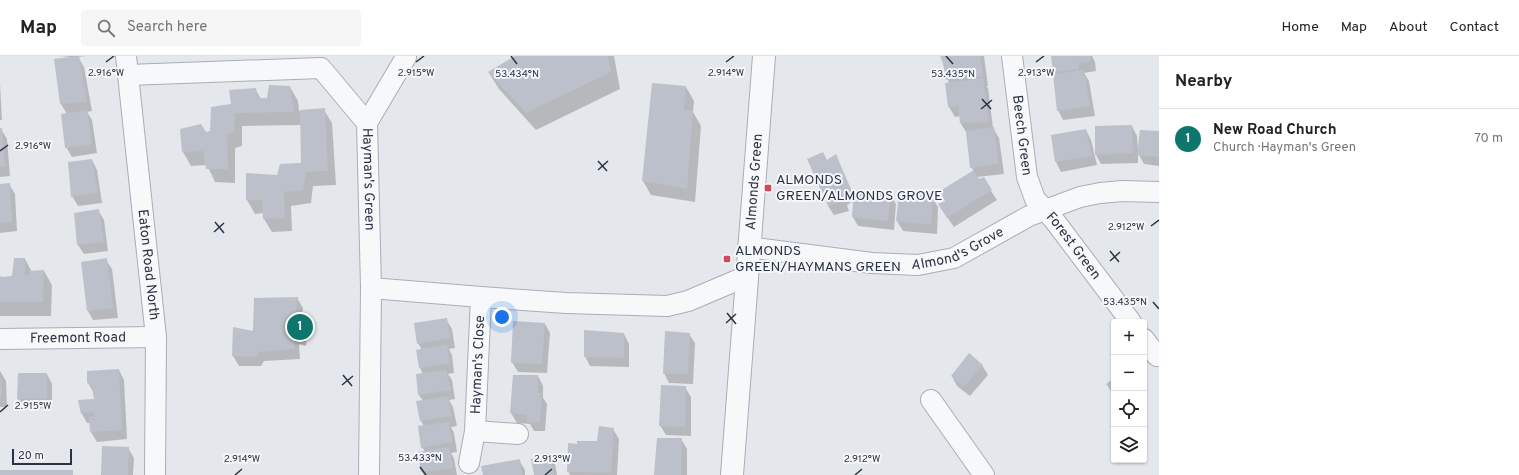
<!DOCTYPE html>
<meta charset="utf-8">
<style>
:root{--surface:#fff;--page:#f6f6f6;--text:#222;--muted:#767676;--line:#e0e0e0;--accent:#0f766e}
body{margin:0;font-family:Overpass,sans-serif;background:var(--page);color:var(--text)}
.controls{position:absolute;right:12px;bottom:12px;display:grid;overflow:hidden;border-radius:4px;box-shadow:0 1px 3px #0004}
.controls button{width:36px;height:36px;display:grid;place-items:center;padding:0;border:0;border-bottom:1px solid var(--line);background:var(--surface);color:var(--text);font:20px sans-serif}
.scale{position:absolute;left:12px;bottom:10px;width:60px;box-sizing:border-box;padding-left:4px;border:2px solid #2b3445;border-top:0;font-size:11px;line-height:14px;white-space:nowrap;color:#2b3445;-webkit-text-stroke:3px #f4f6f9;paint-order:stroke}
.you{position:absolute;left:502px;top:261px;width:14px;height:14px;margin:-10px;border:3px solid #fff;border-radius:50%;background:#1a73e8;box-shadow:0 0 0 6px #1a73e833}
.badge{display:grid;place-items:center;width:26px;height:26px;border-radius:50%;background:var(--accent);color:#fff;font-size:13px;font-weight:700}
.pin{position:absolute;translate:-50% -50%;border:2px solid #fff;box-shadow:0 1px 4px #0006}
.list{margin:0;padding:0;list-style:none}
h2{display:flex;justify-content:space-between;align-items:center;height:52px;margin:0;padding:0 16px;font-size:17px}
h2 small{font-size:13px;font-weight:400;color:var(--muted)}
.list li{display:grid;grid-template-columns:26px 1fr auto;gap:12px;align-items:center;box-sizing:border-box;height:60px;padding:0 16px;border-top:1px solid var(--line)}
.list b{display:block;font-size:15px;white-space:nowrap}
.list p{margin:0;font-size:13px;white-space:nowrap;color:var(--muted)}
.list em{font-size:13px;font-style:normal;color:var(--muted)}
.icon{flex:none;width:22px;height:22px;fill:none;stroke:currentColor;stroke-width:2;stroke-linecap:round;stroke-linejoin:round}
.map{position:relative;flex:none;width:1159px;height:419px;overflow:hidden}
header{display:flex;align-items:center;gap:24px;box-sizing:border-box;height:56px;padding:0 20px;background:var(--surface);border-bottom:1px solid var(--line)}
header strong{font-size:19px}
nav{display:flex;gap:22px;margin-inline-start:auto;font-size:14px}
.search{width:280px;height:36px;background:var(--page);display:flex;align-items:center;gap:10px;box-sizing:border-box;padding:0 14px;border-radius:4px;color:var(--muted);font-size:15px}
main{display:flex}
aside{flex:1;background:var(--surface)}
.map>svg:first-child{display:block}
.shadow{fill:#0003}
.building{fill:#bbc0ca}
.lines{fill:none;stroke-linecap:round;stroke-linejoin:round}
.minor-casing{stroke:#a9aeb7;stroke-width:22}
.tertiary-casing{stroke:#a9aeb7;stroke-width:24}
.minor{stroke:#f7f8fa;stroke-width:20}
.tertiary{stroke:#f7f8fa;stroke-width:22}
.ticks{fill:none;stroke:#2b3445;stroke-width:1.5}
.poi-dot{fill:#d1495b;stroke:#f4f6f9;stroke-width:1.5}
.labels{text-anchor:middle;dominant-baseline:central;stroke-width:4;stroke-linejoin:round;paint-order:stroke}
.street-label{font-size:14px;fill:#2b3445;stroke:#f4f6f9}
.poi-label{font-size:14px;fill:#2b3445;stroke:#f4f6f9;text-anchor:start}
.ticks-label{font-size:10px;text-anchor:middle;fill:#2b3445;stroke:#f4f6f9;stroke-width:4;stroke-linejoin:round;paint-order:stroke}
</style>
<header>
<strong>Map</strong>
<div class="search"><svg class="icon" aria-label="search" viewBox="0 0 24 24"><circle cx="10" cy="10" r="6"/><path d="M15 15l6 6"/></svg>Search here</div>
<nav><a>Home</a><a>Map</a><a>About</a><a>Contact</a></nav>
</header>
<main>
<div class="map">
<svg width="1159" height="419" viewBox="0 0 1159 419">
<rect width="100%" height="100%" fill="#e4e7ec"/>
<!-- shadow -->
<path class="shadow" d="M59,0h27l-8,1 6,10 8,44 -5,1 5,8 5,33 -25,4 -6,-10 1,-33 -6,-10 9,-47z
M517,0h97l6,33 -84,41 -37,-41 -10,-16z
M941,0h43l4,30h-2l2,2 5,40 6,10 5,36 -27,3 2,4 4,-2 14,21 -43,27 -9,-13 1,-12 28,-31 -3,-4 -5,-35 -6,-10v-6l-5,1 -6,-10 -3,-23 3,-1z
M1052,0h40l3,6 1,9 -12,2 5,8 6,35 -32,4 -5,-10 -2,-35 -2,-4z
M0,27l2,37h-2z
M290,31l8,14 1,10 25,-1 8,13 4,62 -23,1 -2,17 -20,3 1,25 -20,1 -8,-13v-6l-9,1 -8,-14 31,-24 24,-12 -1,-39 -59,1v20l-7,2v35l-20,-1 -8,-17 -16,1 -8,-14 22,-19 6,-1 21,-27 23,-16 6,10h7z
M686,31l8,14 -1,11 8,14 -6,76 -44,-7 -8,-14z
M1132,70l5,10 1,13 21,-17v34l-15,-2 -6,-11v10l-37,1 -5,-9z
M0,73h1l6,10 3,37 -10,1z
M1086,74l5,10 6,25 -36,7 -5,-10z
M836,100l18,40 36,-1 6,9 -2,26 -36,-4 -5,-9 1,-16 -7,4 2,6 -15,4 -6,-9 -1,-45z
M92,104l5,10 5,33 -24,3 -6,-10z
M9,128l6,10 2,37 -17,2v-48z
M899,139l33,2 6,10 -1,27 -34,-3 -6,-10z
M98,154l6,10 4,31 -24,3 -6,-9z
M25,203l7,13 12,-1 8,14 -1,31h-51v-41l1,3 12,-1z
M106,204l6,9 6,49 -25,2 -5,-9z
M297,242l6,10 -1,7 6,10 -2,21 -7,-2 1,15 -36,2 -3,5h-22l-6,-10 1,-28 20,4z
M446,263l6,10 3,19 -6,1 3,6 2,18 -6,1 4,6 3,19 -6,1 4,7 4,19 -6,1 3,6 3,19 -6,1 3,5 3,17h-33l-2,-3 -3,-19 6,-1 -3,-5 2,-21 -3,-5 2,-20 -4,-6 -2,-20 6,-1 -3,-6 -3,-17 5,-1 -4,-7z
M545,268l5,9 -3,40 -29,-1 -6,-10z
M624,278l5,10v23l-39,-1 -5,-10z
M689,278l6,9 -2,41 -24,-1 -5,-10z
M982,309l6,10 -18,21 -13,-10 -5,-10z
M119,314l5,10 3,59 -30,3 -6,-10v-9h-4l-5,-9 13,-14 -1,-7 -6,-10z
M0,315l6,10 1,26h-7z
M47,318l5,10v24l-28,1 -6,-10z
M538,320l5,10v12l4,6 -2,27h-11l-4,-7 -13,-1 -6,-10z
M685,331l6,10v39l-25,-1 -6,-10z
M613,373l6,10 -2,36h-47l-2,-4 11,-26 19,-3z
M681,383l6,10v26h-32z
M128,392l6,10 -1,17h-31z
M549,398l6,10 2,11h-22l8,-18z
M519,404l6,10v5h-41z"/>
<!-- building -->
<path class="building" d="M79,0l8,46 -27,2 -6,-45z
M515,0h93l3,16 -85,41 -38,-41z
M940,0h40l3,20 -37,4 -3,-17z
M1051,0h39l1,5 -12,2v6l-26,3z
M1084,14l6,36 -33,5 -4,-37z
M983,22l6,44 -29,1 -2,-17 -10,1 -3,-24z
M652,27l34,3 -2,24 9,1 -6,78 -45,-8z
M269,29l21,1 4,26 -59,1 -1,19 -7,2 1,35h-22l-3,-18 -21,1 -2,-23 21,-5 5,8 4,-1 1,-24 20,-3 -2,-14 27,-2 2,10h9z
M325,52l3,63 -22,1 -3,18 -19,2 1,26 -22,1 -1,-19h-16v-27l31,2 3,-11 21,-1 -1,-53z
M87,54l5,34 -27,4 -4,-34z
M1132,69l1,28 -38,2v-29z
M994,71l5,37 -29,4 -4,-37z
M0,72h2l3,39h-5z
M1086,73l6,27 -37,6 -4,-27z
M1140,74l19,1v26l-22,-2z
M823,96l4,8 9,-6 15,36 -9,5 2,6 -16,5 -21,-47z
M92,103l6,34 -27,4 -3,-35z
M974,114l5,9 5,-2 8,13 -45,28 -9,-14 7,-3 -5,-10z
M10,127l2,39 -12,1v-39z
M854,134l37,4 -3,27 -36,-4z
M899,138l34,2 -2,29 -35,-4z
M99,153l5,33 -27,3 -3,-32z
M14,202h11v17h4v-4l15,-1 -1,32h-43v-25l12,-1z
M107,202l6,50 -26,3 -6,-49z
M298,241l-3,18 8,-1 -2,22 -7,-1 1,14 -36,3 -3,5 -24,-1 1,-29 20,4 1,-33z
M447,262l3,20 -33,6 -3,-21z
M513,265l32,2 -3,41 -31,-1z
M584,274l40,3v25l-40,-1z
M665,275l25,2 -2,41h-25z
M447,288l3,19 -31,5 -3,-18z
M969,297l14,12 -19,22 -13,-11z
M119,313l3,61 -32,2 -1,-15 6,-1 -2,-4 -12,2 -3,-14 16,-1 -2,-13 -5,-3v-12z
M446,314l5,20 -33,5 -2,-21z
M18,317h29v25l-30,1z
M513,319h25v18h4l-2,29h-13v-7l-17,-2z
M1114,322v17l-8,-11z
M0,323h1l1,18h-2z
M661,329l25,1 -1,41 -26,-1z
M448,340l4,20 -32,5 -4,-20z
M449,366l3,20 -31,6 -3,-22z
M599,370l15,2 -3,45 -44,-1 1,-29 9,1v-3h20z
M657,382h25v37h-28z
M102,390l27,1 -1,28h-27z
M449,391l4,21 -32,4 -3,-20z
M542,397h8l4,22h-20l-3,-16 11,-3z
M520,403l2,16h-39l-2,-9z
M0,414h73v5h-73z"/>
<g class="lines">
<!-- minor casing -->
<g class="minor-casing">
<g id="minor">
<path id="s1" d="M126,0l30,281 -1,138"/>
<path id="s2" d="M1012,0l15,121 8,22 19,21 77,102"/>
<path id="s3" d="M128,19l193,-7 46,55 4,165 -2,187"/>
<path d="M367,67l39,-66"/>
<path id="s4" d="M748,191l124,16 46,2 36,-7 75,-42 51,-19 20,-4 22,-2 37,1"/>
<path d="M371,232l110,9 85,6 101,3 21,-5 59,-25"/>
<path id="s5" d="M0,283l156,-2"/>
<path d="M1144,283l13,17"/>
<path d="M931,344l53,75"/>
<path d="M475,375l43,3"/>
<path id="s6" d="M469,407l6,-32 6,-134"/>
</g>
</g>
<!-- tertiary casing -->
<g class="tertiary-casing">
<g id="tertiary">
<path id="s7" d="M732,419l32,-419"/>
</g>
</g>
<!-- minor -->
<use href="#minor" class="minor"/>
<!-- tertiary -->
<use href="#tertiary" class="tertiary"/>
</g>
<!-- ticks -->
<path class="ticks" d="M511,0l6,8M946,0l7,8M106,6l8,-6M416,6l8,-6M726,6l8,-6M1036,6l8,-6M982,43l9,10M981,53l11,-9M0,95l8,-6M598,105l9,10M598,114l10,-9M215,166l9,11M1151,170l8,-6M214,176l10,-9M1110,195l9,11M1110,205l10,-9M1153,246l6,7M727,257l9,11M726,267l10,-9M343,319l9,11M342,329l11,-9M0,356l8,-7M420,411l6,8M235,419l7,-6M545,419l7,-6M855,419l7,-6"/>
<!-- markers -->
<g class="poi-dot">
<rect x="764" y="128" width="8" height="8" rx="2"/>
<rect x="723" y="199" width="8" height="8" rx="2"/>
</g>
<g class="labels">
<!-- street labels -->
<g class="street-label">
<text stroke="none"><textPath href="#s2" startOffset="80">Beech Green</textPath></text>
<text stroke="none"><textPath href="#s3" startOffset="321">Hayman's Green</textPath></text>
<text stroke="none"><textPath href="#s7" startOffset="294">Almonds Green</textPath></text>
<text stroke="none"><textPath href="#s4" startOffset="214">Almond's Grove</textPath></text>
<text stroke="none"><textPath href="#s2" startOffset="206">Forest Green</textPath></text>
<text stroke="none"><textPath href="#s1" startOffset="210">Eaton Road North</textPath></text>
<text stroke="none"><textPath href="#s5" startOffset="78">Freemont Road</textPath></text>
<text stroke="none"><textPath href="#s6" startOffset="99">Hayman's Close</textPath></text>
</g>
<!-- poi labels -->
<g class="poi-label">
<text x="776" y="124">ALMONDS<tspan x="776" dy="16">GREEN/ALMONDS GROVE</tspan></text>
<text x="735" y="195">ALMONDS<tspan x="735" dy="16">GREEN/HAYMANS GREEN</tspan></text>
</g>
</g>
<g class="ticks-label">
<text x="106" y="20">2.916°W</text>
<text x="416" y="20">2.915°W</text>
<text x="726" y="20">2.914°W</text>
<text x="1036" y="20">2.913°W</text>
<text x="517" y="21">53.434°N</text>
<text x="953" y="21">53.435°N</text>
<text x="33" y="93">2.916°W</text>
<text x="1126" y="174">2.912°W</text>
<text x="1125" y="249">53.435°N</text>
<text x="33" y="353">2.915°W</text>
<text x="420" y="405">53.433°N</text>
<text x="242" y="406">2.914°W</text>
<text x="552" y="406">2.913°W</text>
<text x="862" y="406">2.912°W</text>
</g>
</svg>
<div class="controls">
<button>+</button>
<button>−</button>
<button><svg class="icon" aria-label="locate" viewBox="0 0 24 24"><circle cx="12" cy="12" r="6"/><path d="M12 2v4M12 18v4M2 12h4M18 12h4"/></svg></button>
<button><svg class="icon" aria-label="layers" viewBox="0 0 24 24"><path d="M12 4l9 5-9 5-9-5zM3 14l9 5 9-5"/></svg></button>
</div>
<div class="scale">20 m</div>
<div class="you"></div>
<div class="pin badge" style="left:300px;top:271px">1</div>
</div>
<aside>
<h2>Nearby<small></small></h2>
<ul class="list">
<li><span class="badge">1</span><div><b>New Road Church</b><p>Church · Hayman's Green</p></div><em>70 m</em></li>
</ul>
</aside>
</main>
